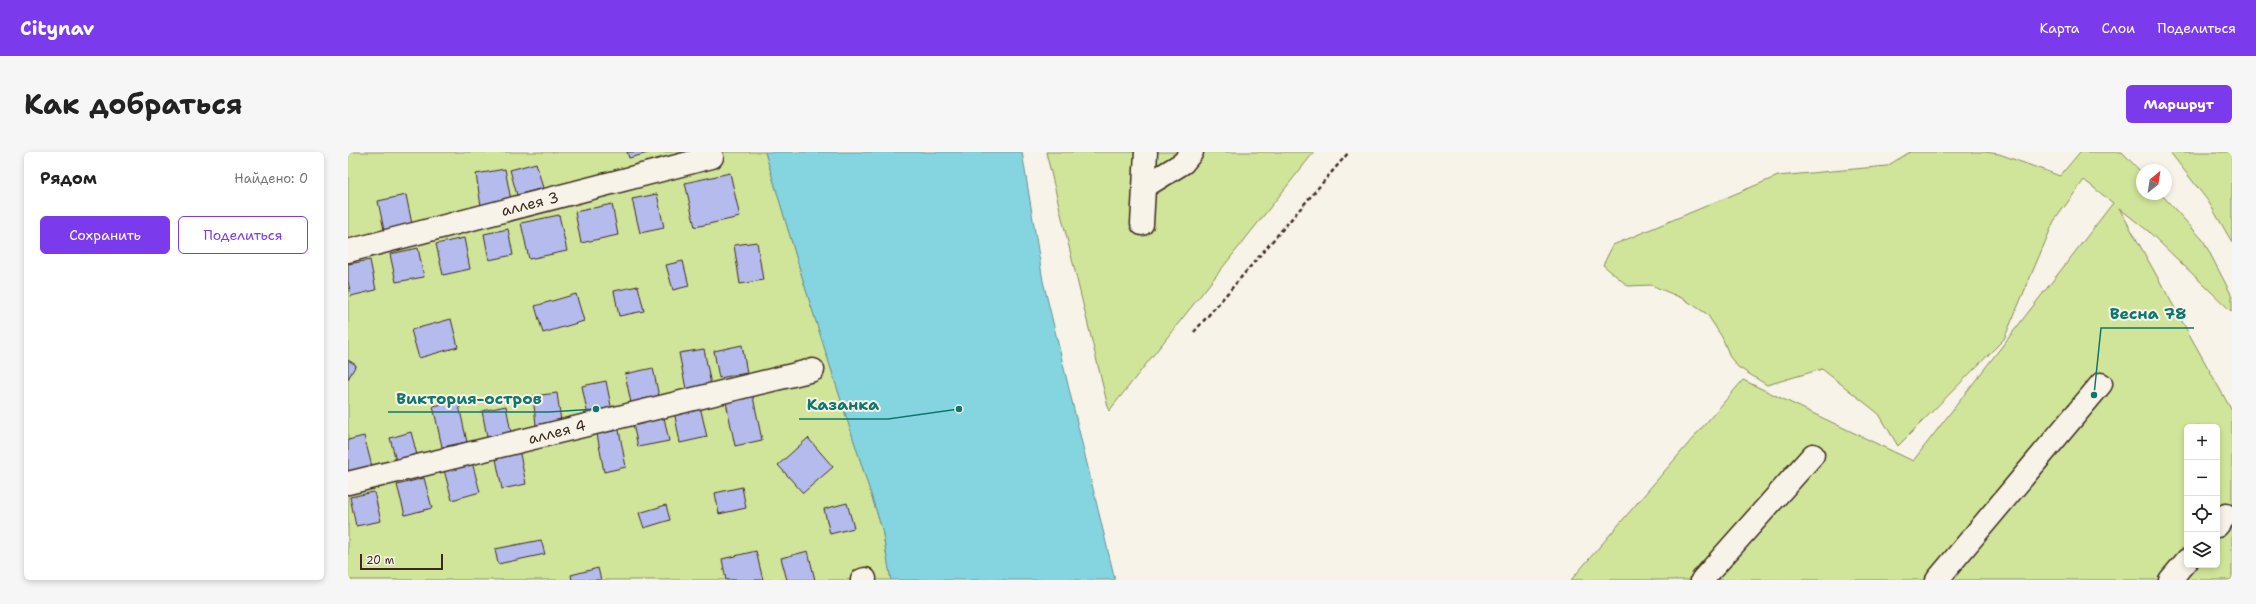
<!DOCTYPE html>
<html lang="ru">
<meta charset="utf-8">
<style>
:root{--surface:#fff;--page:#f6f6f6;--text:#222;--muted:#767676;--line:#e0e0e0;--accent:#7c3aed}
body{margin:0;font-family:"Shantell Sans",sans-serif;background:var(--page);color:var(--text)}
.controls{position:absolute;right:12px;bottom:12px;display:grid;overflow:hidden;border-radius:6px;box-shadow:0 2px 6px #0003}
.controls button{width:36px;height:36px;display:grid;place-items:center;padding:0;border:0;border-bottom:1px solid var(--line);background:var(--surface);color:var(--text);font:20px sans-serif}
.compass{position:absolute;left:1788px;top:12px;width:36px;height:36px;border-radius:50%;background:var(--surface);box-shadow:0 2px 6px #0003;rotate:30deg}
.scale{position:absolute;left:12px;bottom:10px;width:83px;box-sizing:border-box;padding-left:4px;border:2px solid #3b2a1e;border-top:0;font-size:11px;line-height:14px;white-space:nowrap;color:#3b2a1e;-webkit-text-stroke:3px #f7f3e8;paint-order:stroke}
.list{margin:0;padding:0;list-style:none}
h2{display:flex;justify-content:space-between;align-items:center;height:52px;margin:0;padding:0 16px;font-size:17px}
h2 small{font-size:13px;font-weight:400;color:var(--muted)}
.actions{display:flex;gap:8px;padding:12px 16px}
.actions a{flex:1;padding:9px 0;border:1px solid var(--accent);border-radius:6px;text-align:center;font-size:14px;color:var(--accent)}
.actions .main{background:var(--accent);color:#fff}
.icon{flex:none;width:22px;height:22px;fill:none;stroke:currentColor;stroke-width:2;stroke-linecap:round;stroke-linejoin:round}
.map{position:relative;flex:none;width:1884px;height:428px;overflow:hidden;border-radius:6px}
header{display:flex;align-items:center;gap:24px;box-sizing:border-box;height:56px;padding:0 20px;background:var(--accent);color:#fff}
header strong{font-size:19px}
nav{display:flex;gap:22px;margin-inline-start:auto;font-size:14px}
.intro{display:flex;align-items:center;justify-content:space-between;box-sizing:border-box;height:96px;padding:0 24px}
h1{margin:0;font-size:28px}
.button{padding:10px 18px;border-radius:6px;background:var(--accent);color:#fff;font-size:14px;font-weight:700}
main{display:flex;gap:24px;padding:0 24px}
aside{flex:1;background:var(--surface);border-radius:6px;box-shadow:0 2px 6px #0003}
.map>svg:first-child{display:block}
.green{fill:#d1e59a;stroke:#86885c;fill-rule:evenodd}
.water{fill:#85d5e1;stroke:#679193}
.building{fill:#b5bced;stroke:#3b2a1e}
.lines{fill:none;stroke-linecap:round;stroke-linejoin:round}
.minor-casing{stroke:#3b2a1e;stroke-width:25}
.path{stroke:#3b2a1e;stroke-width:2.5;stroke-dasharray:4 3;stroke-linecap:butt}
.minor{stroke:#f7f3e8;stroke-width:22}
.labels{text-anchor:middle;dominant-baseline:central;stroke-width:4;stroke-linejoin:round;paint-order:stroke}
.street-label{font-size:15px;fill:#3b2a1e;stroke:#f7f3e8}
.leader{fill:none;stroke:#0f766e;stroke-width:1.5}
.callout-dot{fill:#0f766e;stroke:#f7f3e8;stroke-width:1.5}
.callout-label{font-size:16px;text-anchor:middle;font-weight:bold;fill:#0f766e;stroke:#f7f3e8;stroke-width:4;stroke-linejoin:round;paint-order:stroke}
</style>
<header>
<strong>Citynav</strong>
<nav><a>Карта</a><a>Слои</a><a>Поделиться</a></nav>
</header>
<div class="intro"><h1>Как добраться</h1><a class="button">Маршрут</a></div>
<main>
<aside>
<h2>Рядом<small>Найдено: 0</small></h2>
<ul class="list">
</ul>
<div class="actions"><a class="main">Сохранить</a><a>Поделиться</a></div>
</aside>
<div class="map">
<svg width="1884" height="428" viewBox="0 0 1884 428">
<rect width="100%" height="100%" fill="#f7f3e8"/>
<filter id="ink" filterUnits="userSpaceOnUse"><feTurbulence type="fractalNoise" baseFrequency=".025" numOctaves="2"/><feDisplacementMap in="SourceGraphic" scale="8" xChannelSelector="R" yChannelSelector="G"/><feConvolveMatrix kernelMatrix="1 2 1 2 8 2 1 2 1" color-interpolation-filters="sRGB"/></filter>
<g filter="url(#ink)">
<!-- green -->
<path class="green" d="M0,0h417l41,138 76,239 9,51h-543z
M698,0h268l-205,259z
M1562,0h75l14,2 61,22 20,-24h42l20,21v21h19l42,46 29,56v16l-84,-81 -29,-23 113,203v169h-661l172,-200 170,81 200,-258 -29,-23 -30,41 -50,118 -106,107 -19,-32 -57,-45 -55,16 -29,-18 -8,-10 -8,-20 -15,-23 -23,-15 -33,-14 -23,1 -25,-21 10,-20 165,-69 109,-10zM1839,275h30v138h-30z
M1822,0h62v90l-24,-41z"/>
<!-- water -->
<path class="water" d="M417,0h257l21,129 72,299h-224l-9,-51 -76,-239z"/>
<!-- building -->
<path class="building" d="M279,0h25l-23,6z
M188,11l7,25 -26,7 -7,-25z
M157,17l6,31 -30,6 -5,-32z
M382,21l10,44 -45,10 -10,-44z
M309,42l7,34 -24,5 -8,-34z
M58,43l7,34 -28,6 -7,-34z
M264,52l6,31 -37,8 -6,-31z
M211,63l8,36 -38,8 -8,-36z
M160,77l5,26 -24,5 -5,-26z
M116,86l6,31 -27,6 -7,-31z
M409,90l6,38 -23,4 -6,-39z
M70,96l6,29 -28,5 -6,-28z
M22,108l6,30 -25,6 -3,-15v-17z
M335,109l6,25 -16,4 -7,-25z
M290,134l6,25 -25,5 -5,-25z
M228,142l8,27 -41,12 -8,-27z
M103,167l7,28 -39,11 -8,-28z
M394,193l5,28 -28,5 -5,-27z
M356,197l7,36 -25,4 -7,-36z
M0,208l8,5 -8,14z
M305,216l6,29 -28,6 -6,-29z
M258,229l6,30 -24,5 -6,-30z
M404,240l10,48 -27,6 -10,-49z
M209,241l4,28 -25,4 -3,-29z
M110,249l9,41 -25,5 -9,-41z
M158,254l5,26 -24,5 -5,-26z
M352,254l7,31 -27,6 -6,-32z
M315,261l6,28 -31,6 -6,-28z
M271,278l7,37 -22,5 -7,-38z
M63,280l6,23 -21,6 -6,-23z
M16,284l9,34 -25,6v-36z
M460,286l25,29 -30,26 -25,-28z
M171,297l7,35 -24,5 -7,-35z
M124,310l8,30 -28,8 -8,-30z
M76,326l8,30 -27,7 -8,-30z
M394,335l4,21 -27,6 -4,-21z
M26,340l7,29 -25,5 -6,-29z
M499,351l7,25 -24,6 -6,-25z
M318,353l4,15 -26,8 -5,-15z
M193,388l4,14 -47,10 -3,-15z
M408,399l7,29h-37l-4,-21z
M460,399l7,29h-28l-6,-22z
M250,416l3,12h-29l-1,-5z"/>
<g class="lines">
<!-- minor casing -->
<g class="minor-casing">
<path id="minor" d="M796,35l39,-24 9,-11
M794,72l4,-72
M0,99l364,-94
M0,331l465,-113
M1869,374l9,-11
M514,428l3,-1
M1354,428l111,-125
M1589,428l164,-196
M1822,428l17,-20"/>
</g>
<!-- path -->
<path class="path" d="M846,180l155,-180"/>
<!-- minor -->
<use href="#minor" class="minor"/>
</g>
</g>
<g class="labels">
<!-- street labels -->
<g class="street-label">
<text transform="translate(182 52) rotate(-14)">аллея 3</text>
<text transform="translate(209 280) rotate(-14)">аллея 4</text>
</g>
</g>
<!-- callouts -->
<path class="leader" d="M1746 243L1753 176H1846M248 257L201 260H40M611 257L540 267H451"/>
<g class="callout-dot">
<circle cx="1746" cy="243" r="4"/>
<circle cx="248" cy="257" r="4"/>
<circle cx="611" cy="257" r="4"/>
</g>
<g class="callout-label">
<text x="1800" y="167">Весна 78</text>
<text x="121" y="252">Виктория-остров</text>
<text x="495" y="258">Казанка</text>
</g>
</svg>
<div class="controls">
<button>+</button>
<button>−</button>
<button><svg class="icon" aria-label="locate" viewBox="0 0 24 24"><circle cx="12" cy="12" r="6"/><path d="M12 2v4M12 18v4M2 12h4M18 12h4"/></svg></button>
<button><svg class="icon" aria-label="layers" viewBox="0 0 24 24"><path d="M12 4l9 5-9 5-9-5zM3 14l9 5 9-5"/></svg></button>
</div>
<svg class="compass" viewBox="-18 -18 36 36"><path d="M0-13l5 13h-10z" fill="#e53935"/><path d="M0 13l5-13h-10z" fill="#767676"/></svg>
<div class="scale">20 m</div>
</div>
</main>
